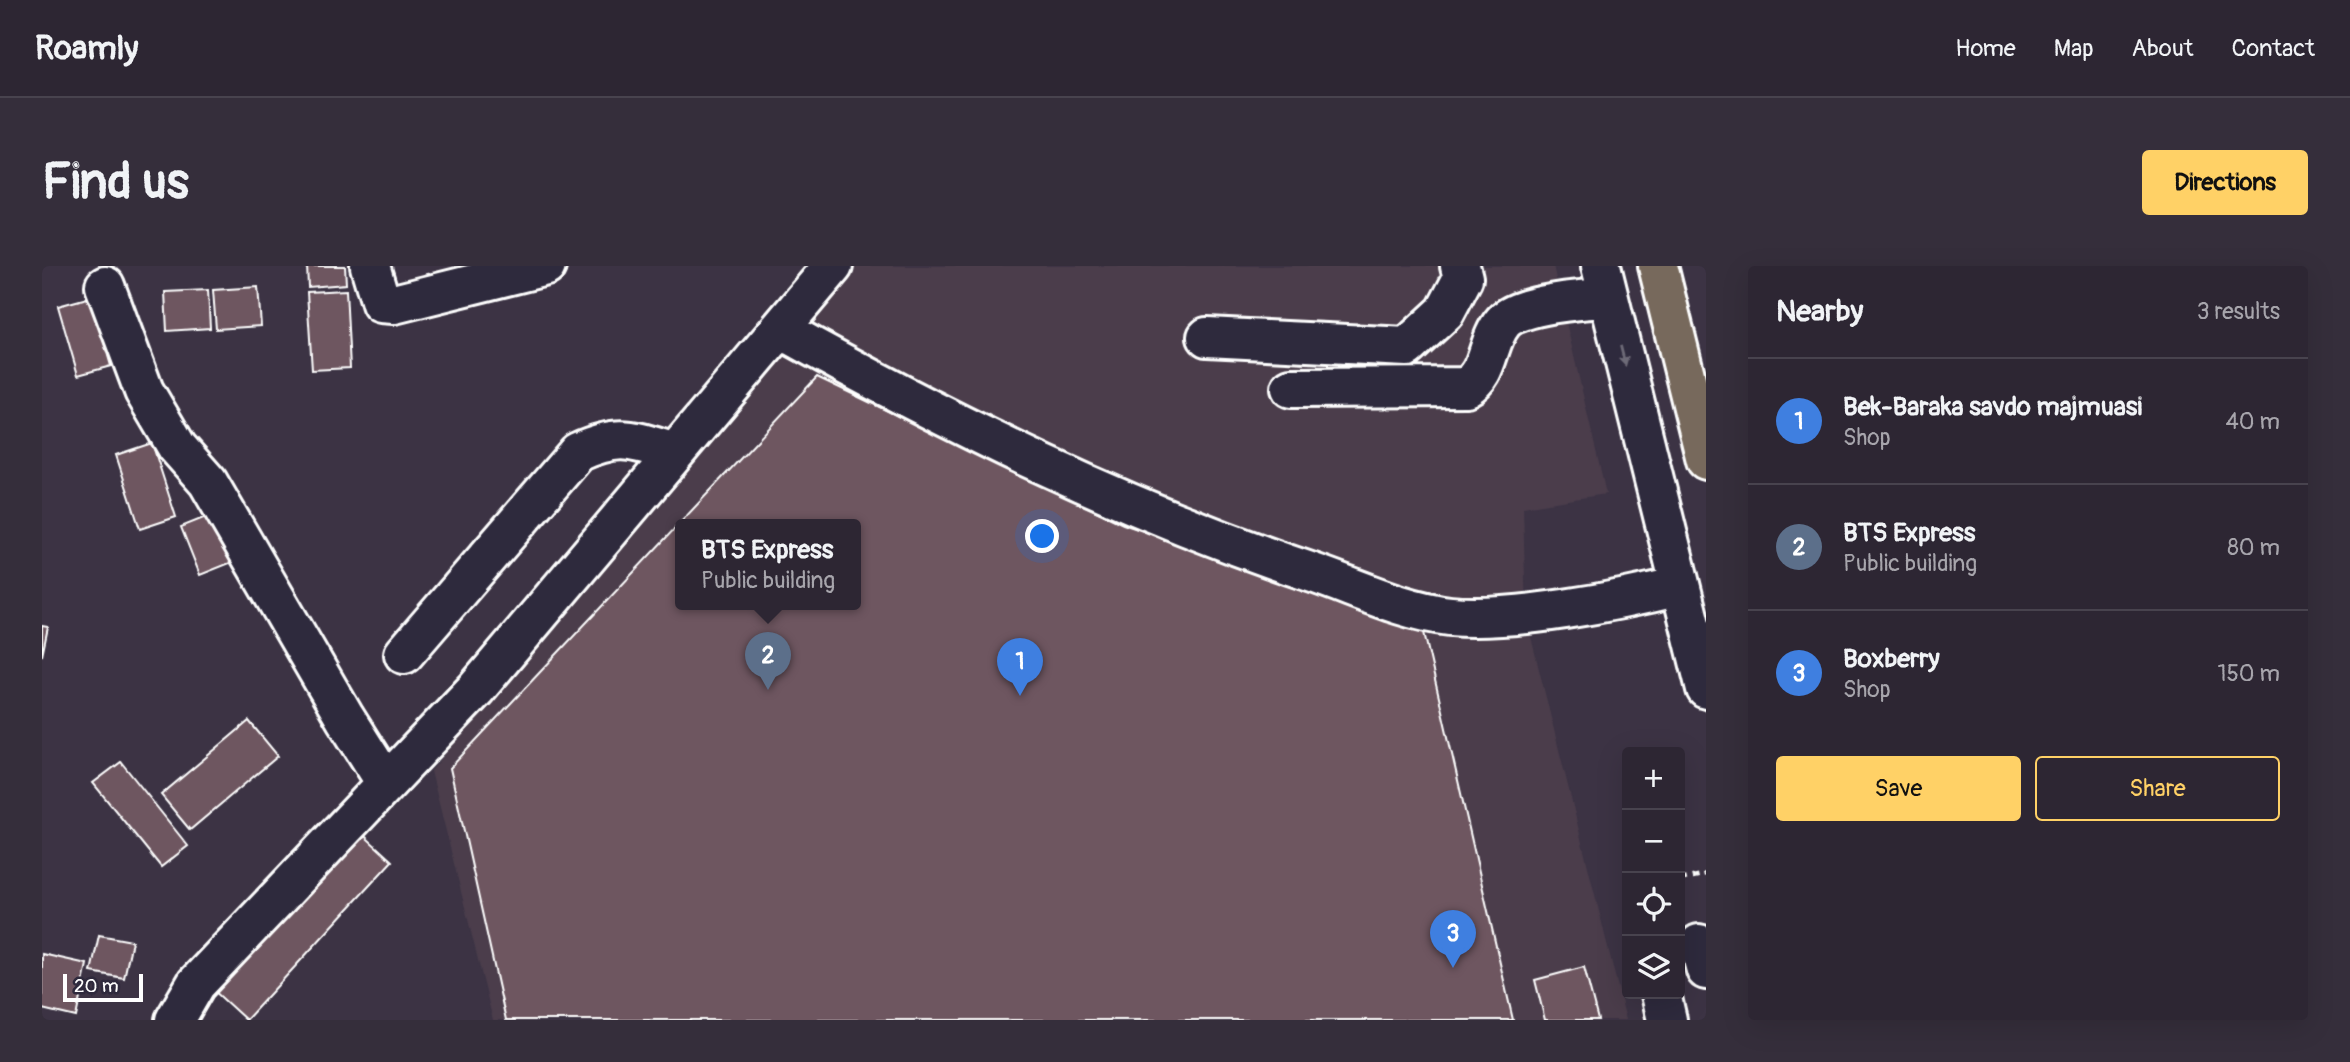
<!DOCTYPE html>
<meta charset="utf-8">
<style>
:root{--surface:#2d2633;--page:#352e3b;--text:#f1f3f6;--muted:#a7a5ac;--line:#48434e;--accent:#ffd166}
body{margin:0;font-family:Pangolin,sans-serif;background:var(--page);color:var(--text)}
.controls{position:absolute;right:21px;bottom:21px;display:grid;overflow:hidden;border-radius:7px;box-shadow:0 7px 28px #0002}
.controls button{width:63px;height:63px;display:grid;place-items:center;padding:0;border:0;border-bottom:2px solid var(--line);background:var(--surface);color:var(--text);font:35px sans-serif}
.scale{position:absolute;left:21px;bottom:18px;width:80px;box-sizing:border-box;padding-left:7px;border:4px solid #fff;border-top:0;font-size:19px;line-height:24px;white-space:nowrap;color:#fff;-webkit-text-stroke:5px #2f2a3d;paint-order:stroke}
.you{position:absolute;left:1001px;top:271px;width:24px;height:24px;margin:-18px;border:5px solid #fff;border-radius:50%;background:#1a73e8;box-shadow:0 0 0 10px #1a73e833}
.badge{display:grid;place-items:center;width:46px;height:46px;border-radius:50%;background:var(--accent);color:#fff;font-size:23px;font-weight:700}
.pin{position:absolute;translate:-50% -58px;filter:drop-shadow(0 2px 4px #0008)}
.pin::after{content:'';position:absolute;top:37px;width:24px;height:21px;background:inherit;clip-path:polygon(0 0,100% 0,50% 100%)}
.popup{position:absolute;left:633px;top:253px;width:186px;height:91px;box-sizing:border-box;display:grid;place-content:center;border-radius:7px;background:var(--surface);filter:drop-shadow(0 2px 5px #0005);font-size:23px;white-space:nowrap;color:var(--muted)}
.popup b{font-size:26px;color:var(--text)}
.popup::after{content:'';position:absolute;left:50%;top:100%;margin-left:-14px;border:14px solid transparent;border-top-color:var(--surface)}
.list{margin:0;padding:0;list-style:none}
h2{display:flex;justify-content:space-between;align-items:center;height:91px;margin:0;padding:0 28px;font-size:30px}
h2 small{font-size:23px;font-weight:400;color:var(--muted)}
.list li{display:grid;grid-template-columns:46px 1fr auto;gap:21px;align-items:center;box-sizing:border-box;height:126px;padding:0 28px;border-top:2px solid var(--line)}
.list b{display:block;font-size:26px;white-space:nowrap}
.list p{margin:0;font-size:23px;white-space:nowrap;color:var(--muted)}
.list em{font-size:23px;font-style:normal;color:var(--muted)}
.actions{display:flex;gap:14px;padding:21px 28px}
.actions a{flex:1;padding:16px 0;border:2px solid var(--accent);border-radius:7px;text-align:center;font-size:24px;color:var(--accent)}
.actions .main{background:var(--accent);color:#111}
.icon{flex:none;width:38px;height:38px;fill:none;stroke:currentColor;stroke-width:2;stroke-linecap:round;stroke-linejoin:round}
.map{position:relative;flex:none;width:1664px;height:754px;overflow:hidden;border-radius:7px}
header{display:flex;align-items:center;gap:42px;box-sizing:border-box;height:98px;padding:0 35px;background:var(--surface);border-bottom:2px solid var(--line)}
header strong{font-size:33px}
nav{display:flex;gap:38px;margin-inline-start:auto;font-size:24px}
.intro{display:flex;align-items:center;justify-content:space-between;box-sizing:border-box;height:168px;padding:0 42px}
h1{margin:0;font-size:49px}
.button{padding:18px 32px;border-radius:7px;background:var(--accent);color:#111;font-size:24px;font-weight:700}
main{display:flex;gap:42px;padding:0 42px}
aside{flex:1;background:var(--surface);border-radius:7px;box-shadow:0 7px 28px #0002}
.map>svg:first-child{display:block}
.built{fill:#4b3e4c;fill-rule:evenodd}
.building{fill:#6e5660;stroke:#fff;stroke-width:2;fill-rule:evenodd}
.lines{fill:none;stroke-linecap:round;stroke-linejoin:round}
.minor-casing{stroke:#fff;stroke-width:44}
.highway-casing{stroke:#fff;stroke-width:44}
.path{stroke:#fff;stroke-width:4.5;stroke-dasharray:7 5;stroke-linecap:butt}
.minor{stroke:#2f2a3d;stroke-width:38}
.highway{stroke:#77695c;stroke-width:38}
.oneway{fill:#6d6a77}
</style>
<header>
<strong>Roamly</strong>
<nav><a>Home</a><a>Map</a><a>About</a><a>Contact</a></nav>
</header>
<div class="intro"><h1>Find us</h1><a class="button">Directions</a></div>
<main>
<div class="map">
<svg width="1664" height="754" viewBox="0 0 1664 754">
<rect width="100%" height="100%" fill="#3c3344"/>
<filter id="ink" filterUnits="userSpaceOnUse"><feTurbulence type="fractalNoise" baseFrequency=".0143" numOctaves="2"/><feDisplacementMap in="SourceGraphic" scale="14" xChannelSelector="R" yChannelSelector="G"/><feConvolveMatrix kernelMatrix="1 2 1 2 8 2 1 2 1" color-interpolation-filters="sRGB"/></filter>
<g filter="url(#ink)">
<!-- built -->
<path class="built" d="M808,0h703l53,228 -83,13 3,110 100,403h-1133l-62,-249 360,-428zM638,258h176v80h-176z"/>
<!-- building -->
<path class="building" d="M265,0h38l1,18 -38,3z
M216,21l3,39 -45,3 -3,-39z
M166,24l2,38 -43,3 -2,-39z
M304,24l4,78 -38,2 -5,-78z
M49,31l20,69 -33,9 -20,-69z
M775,111l306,147 300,104 90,392h-1007l-56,-252zM638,258h176v80h-176z
M110,177l24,74 -36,12 -24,-74z
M174,247l19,48 -35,14 -19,-48z
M0,360l6,1 -6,29z
M207,455l29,35 -88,74 -29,-35z
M79,496l67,84 -27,21 -68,-84z
M315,563l35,32 -146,159 -34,-31z
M57,669l33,6 -8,37 -33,-6z
M0,688l45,10 -11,53 -34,-8z
M1542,701l14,53h-53l-10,-40z"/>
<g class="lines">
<!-- minor casing -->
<g class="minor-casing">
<path id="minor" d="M328,0l11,37 13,1 152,-38
M1559,0l105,423
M63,20l39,105 33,56 31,35 137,236 41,65
M738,63c174,97 344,180 533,244 44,15 91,38 137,43 62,6 169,-15 230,-30
M1165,71l200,10 38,-35 18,-34 -3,-12
M1249,122l175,-1c24,-13 20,-45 37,-65 15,-18 82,-23 105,-24
M362,388l174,-202c43,-19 53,-12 97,1
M1657,678l7,26
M1619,728l6,26
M133,754l21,-36 280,-295 357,-423"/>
</g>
<!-- highway casing -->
<g class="highway-casing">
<path id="highway" d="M1616,0l48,194"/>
</g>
<!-- path -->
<path class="path" d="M1638,614l26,-6"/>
<!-- minor -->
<use href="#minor" class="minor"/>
<!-- highway -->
<use href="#highway" class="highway"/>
</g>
<!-- one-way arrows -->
<defs><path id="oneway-solid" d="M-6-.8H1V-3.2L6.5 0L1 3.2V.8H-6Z" transform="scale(1.75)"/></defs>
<use class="oneway" href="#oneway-solid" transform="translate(1581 90) rotate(76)"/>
</g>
</svg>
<div class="controls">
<button>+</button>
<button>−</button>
<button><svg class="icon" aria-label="locate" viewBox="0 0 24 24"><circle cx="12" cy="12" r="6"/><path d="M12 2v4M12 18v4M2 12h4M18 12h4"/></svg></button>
<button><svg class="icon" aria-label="layers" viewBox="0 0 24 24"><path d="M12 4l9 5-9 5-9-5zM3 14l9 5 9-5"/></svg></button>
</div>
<div class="scale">20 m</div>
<div class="you"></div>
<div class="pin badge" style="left:978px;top:430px;background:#3f7fe0">1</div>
<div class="pin badge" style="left:726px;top:424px;background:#5c6f8a">2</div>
<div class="popup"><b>BTS Express</b>Public building</div>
<div class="pin badge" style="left:1411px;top:702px;background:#3f7fe0">3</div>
</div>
<aside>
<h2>Nearby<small>3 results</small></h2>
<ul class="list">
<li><span class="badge" style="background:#3f7fe0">1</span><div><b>Bek-Baraka savdo majmuasi</b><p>Shop</p></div><em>40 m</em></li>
<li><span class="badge" style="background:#5c6f8a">2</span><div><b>BTS Express</b><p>Public building</p></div><em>80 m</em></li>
<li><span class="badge" style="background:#3f7fe0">3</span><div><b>Boxberry</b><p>Shop</p></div><em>150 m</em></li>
</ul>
<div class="actions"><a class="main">Save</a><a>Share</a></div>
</aside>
</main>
